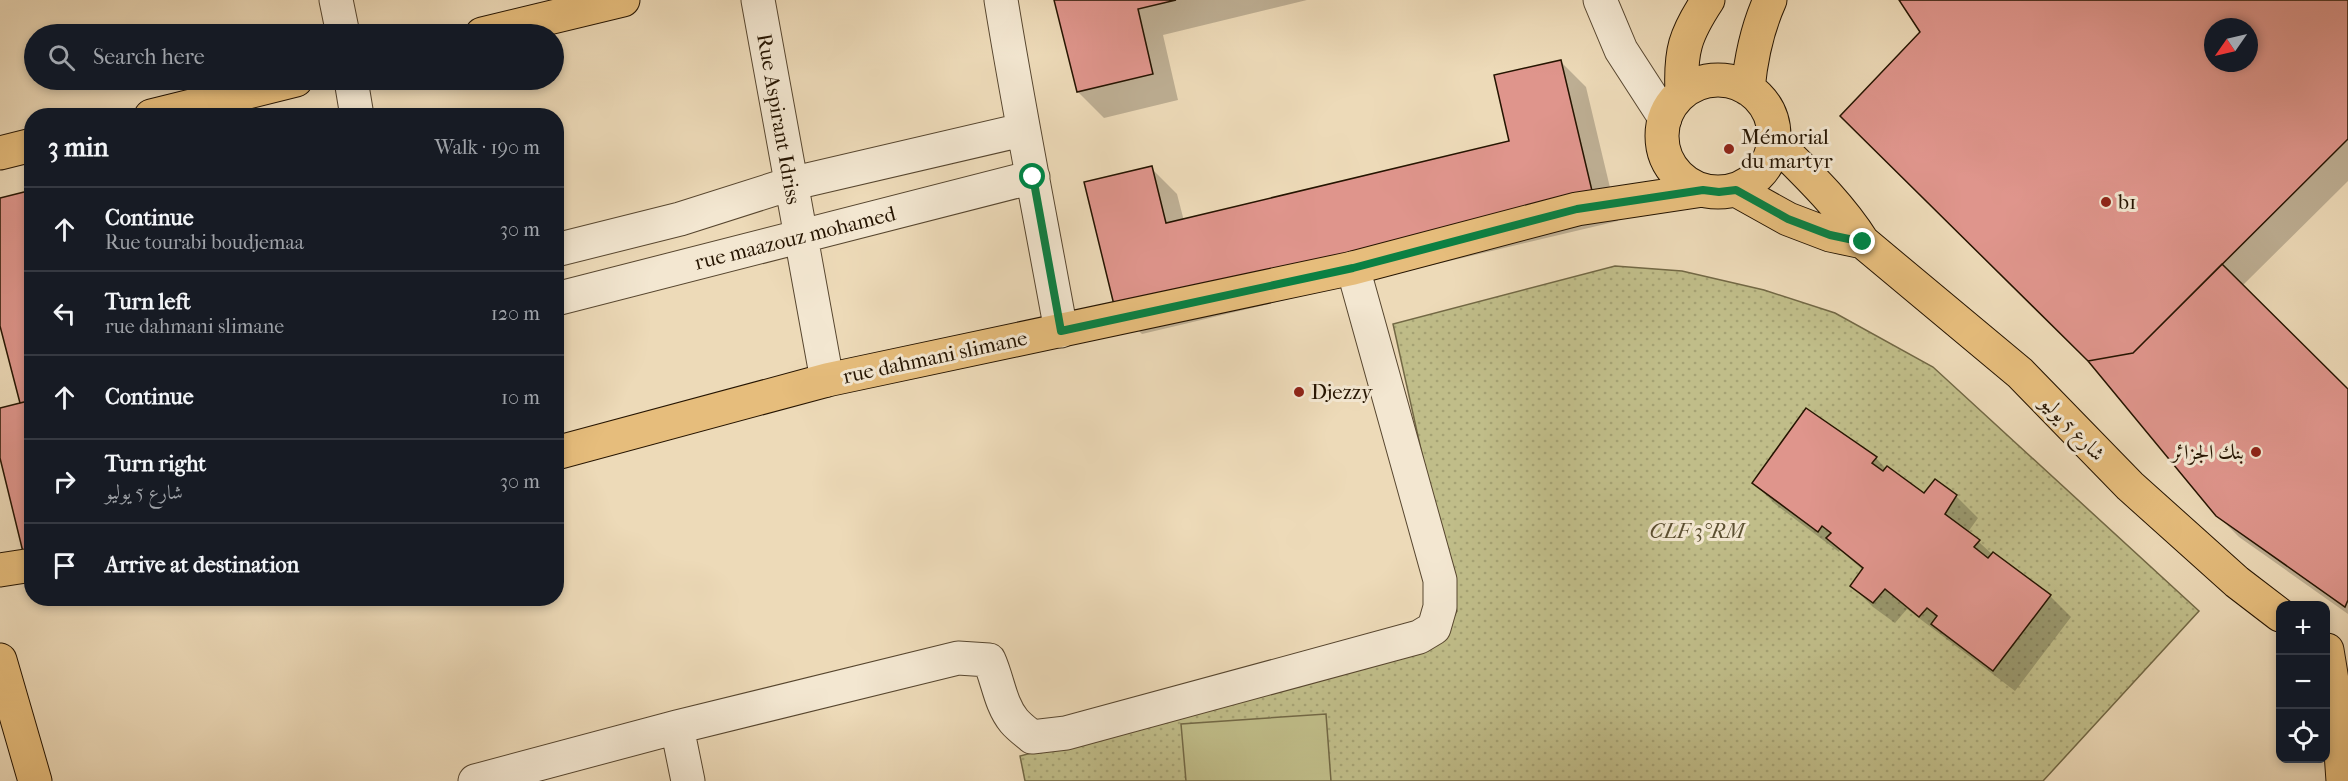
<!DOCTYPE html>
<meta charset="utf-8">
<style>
:root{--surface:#171b24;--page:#242831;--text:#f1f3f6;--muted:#9ea1a6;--line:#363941}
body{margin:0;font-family:"IM FELL French Canon",Amiri,serif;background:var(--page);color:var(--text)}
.controls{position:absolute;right:18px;bottom:18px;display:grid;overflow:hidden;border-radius:12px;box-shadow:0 3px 9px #0003}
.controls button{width:54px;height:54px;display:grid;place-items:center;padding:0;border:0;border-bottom:2px solid var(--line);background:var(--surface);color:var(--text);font:30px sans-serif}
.compass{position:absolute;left:2204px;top:18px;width:54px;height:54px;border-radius:50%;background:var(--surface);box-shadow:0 3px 9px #0003;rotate:236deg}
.stop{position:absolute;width:18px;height:18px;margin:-14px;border:4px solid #0b8043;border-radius:50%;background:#fff}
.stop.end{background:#0b8043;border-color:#fff;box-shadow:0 2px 6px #0008}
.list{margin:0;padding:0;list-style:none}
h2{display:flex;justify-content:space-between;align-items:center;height:78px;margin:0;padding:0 24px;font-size:26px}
h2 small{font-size:20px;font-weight:400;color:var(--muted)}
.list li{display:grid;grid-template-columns:39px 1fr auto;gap:18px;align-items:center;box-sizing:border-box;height:84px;padding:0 24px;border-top:2px solid var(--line)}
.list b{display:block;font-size:22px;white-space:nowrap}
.list p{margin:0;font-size:20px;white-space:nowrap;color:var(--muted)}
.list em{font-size:20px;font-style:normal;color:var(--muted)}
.icon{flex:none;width:33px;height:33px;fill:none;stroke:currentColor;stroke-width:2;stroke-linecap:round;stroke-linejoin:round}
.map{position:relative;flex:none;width:2348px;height:781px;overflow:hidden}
.search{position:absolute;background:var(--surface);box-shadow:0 3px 9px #0003;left:24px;top:24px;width:540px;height:66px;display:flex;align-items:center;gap:15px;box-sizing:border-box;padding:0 21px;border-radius:33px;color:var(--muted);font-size:22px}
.panel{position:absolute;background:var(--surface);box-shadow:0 3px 9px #0003;left:24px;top:108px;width:540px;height:498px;border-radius:24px}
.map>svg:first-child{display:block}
.park{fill:url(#park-dots);stroke:#726845;stroke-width:1.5}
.pitch{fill:#c0bd89;stroke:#726845;stroke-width:1.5}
.shadow{fill:#0003;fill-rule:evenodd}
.building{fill:#df958c;stroke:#251401;stroke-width:1.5;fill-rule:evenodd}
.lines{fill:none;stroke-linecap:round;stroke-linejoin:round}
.minor-casing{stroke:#57462f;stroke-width:35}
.major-casing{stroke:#251401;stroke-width:35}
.minor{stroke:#f3e7d1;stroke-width:33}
.major{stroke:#e6bd7c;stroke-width:33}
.route{stroke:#0b8043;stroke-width:8}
.poi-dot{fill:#8f2418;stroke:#f3e7d1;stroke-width:2}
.labels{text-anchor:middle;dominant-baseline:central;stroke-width:6;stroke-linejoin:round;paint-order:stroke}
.street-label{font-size:21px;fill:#251401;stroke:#f3e7d1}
.poi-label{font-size:21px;fill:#251401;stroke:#f3e7d1;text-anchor:start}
.park-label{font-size:21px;font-style:italic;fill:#5b4f31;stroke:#f3e7d1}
</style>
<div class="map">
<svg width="2348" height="781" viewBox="0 0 2348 781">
<defs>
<pattern id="park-dots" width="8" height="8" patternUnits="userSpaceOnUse" patternTransform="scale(1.5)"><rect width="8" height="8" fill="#c0bd89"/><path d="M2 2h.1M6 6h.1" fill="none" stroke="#a5a274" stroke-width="1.8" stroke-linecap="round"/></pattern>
</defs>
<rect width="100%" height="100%" fill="#eddab8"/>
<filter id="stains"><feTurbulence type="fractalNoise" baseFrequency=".00333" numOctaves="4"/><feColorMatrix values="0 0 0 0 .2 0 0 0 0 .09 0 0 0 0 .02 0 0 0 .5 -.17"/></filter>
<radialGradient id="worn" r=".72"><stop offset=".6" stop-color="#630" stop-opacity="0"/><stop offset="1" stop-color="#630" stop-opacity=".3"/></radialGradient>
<!-- park -->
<path class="park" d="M1615,266l67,5 82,19 71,23 98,54 266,244 -156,170h-1018l-5,-25 414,-110 23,-35 -64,-287z"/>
<!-- pitch -->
<path class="pitch" d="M1326,714l5,67h-145l-5,-57z"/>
<!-- shadow -->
<path class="shadow" d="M1055,0h252l-144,35 15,65 -74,18 -26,-26z
M1901,0h447v181l-106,105 106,104v224l-109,-77 -22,-22zM2213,27h36v36h-36z
M1560,61l26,26 32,134 -476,113 -26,-25 35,-141 26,26 7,27 327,-79z
M1876,458l10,11 38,26 11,-14 22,16 21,21 -10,14 25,23 57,41 21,21 -56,74 -108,-82 -12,14 -22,-16 -21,-21 11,-16 -23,-20 -1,2 -64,-48 -21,-21z"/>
<!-- building -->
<path class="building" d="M1054,0h122l-38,9 15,65 -76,18z
M1899,0h449v139l-215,214 -45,8 -248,-245 80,-84zM2213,27h36v36h-36z
M1561,60l32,135 -478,114 -31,-127 68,-16 14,57 343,-82 -15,-66z
M32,190v210l-12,3 -20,-77v-128z
M2222,264l126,125v211l-3,7 -129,-91 -128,-155 45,-8z
M32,400v149l-9,3 -23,-94v-50z
M1806,408l71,49 -5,6 11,8 4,-5 37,27 11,-14 22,16 -12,19 35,26 -6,7 14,11 5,-6 58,43 -58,76 -62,-47 6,-8 -10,-8 -8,9 -34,-28 -12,14 -23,-17 13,-18 -37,-30 5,-5 -9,-7 -4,6 -66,-49z"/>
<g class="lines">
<!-- minor casing -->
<g class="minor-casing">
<path id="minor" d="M336,0l7,34
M758,0l69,380
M1001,0c18,111 40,221 60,331
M1600,0l21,50 44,68
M351,80l6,36
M556,250l124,-31 110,-35 232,-54
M556,299l477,-122
M677,727l11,54
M475,781l202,-54 281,-69 31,2c9,20 11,44 25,61 5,6 12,11 18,16l34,-4 353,-96 15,-9 6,-21v-27l-87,-312"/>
</g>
<!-- major casing -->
<g class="major-casing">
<path id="major" d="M482,34l141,-34
M1662 136a56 56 0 1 1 112 0a56 56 0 1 1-112 0Z
M1748,89c3,-32 9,-60 22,-89
M1682,93c-2,-42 3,-58 26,-93
M151,116l145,-36
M1774,141c32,32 65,63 89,101l157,131 110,113 107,96 43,33
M0,153l32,-8
M1736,190l52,29 42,16 33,7
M556,453l271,-73 526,-112 224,-59 126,-19
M0,570l32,-5
M2327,650l12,73 4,58
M0,660l35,121"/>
</g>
<!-- minor -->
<use href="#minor" class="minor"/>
<!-- major -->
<use href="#major" class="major"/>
</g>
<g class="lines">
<!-- route -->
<path class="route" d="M1033,177l28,154 292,-63 224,-59 126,-19 16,2 17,-2 52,29 42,16 33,7"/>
</g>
<!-- markers -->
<g class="poi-dot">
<circle cx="1729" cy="149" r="6"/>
<circle cx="2106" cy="202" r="6"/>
<circle cx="1299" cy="392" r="6"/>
<circle cx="2256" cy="452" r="6"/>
</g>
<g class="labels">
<!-- street labels -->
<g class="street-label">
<text transform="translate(779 119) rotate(80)">Rue Aspirant Idriss</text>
<text transform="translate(795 238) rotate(-14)">rue maazouz mohamed</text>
<text transform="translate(935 357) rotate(-12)">rue dahmani slimane</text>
<text transform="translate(2073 428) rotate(46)">شارع 5 يوليو</text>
</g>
<!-- poi labels -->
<g class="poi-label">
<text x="1741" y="137">Mémorial<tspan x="1741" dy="24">du martyr</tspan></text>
<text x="2118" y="202">b1</text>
<text x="1311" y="392">Djezzy</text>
<text x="2244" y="452" text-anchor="end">بنك الجزائر</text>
</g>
<!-- park labels -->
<g class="park-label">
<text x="1697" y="531">CLF 3°RM</text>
</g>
</g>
<rect width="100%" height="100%" filter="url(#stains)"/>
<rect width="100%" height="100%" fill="url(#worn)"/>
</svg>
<div class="controls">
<button>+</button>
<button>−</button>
<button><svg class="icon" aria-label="locate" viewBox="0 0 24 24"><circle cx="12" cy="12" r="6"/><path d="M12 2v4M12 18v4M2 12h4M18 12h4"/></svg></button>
</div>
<svg class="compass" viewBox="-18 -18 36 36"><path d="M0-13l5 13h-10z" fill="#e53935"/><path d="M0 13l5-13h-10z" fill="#9ea1a6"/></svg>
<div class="stop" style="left:1033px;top:177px"></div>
<div class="stop end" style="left:1863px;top:242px"></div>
<div class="search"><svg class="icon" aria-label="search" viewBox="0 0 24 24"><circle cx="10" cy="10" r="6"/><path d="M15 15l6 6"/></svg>Search here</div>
<section class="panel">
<h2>3 min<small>Walk · 190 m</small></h2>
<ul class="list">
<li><svg class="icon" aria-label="ahead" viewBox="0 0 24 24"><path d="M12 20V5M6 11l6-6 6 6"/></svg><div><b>Continue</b><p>Rue tourabi boudjemaa</p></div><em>30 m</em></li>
<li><svg class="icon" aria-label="left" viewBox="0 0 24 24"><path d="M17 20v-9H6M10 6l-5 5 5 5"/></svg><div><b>Turn left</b><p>rue dahmani slimane</p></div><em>120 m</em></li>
<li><svg class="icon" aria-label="ahead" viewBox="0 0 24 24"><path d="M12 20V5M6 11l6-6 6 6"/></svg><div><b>Continue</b></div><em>10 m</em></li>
<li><svg class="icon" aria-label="right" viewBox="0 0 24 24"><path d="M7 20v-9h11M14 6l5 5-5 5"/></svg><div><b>Turn right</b><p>شارع 5 يوليو</p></div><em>30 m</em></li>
<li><svg class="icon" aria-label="arrive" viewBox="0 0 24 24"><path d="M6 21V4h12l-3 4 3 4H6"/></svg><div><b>Arrive at destination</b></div></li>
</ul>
</section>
</div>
